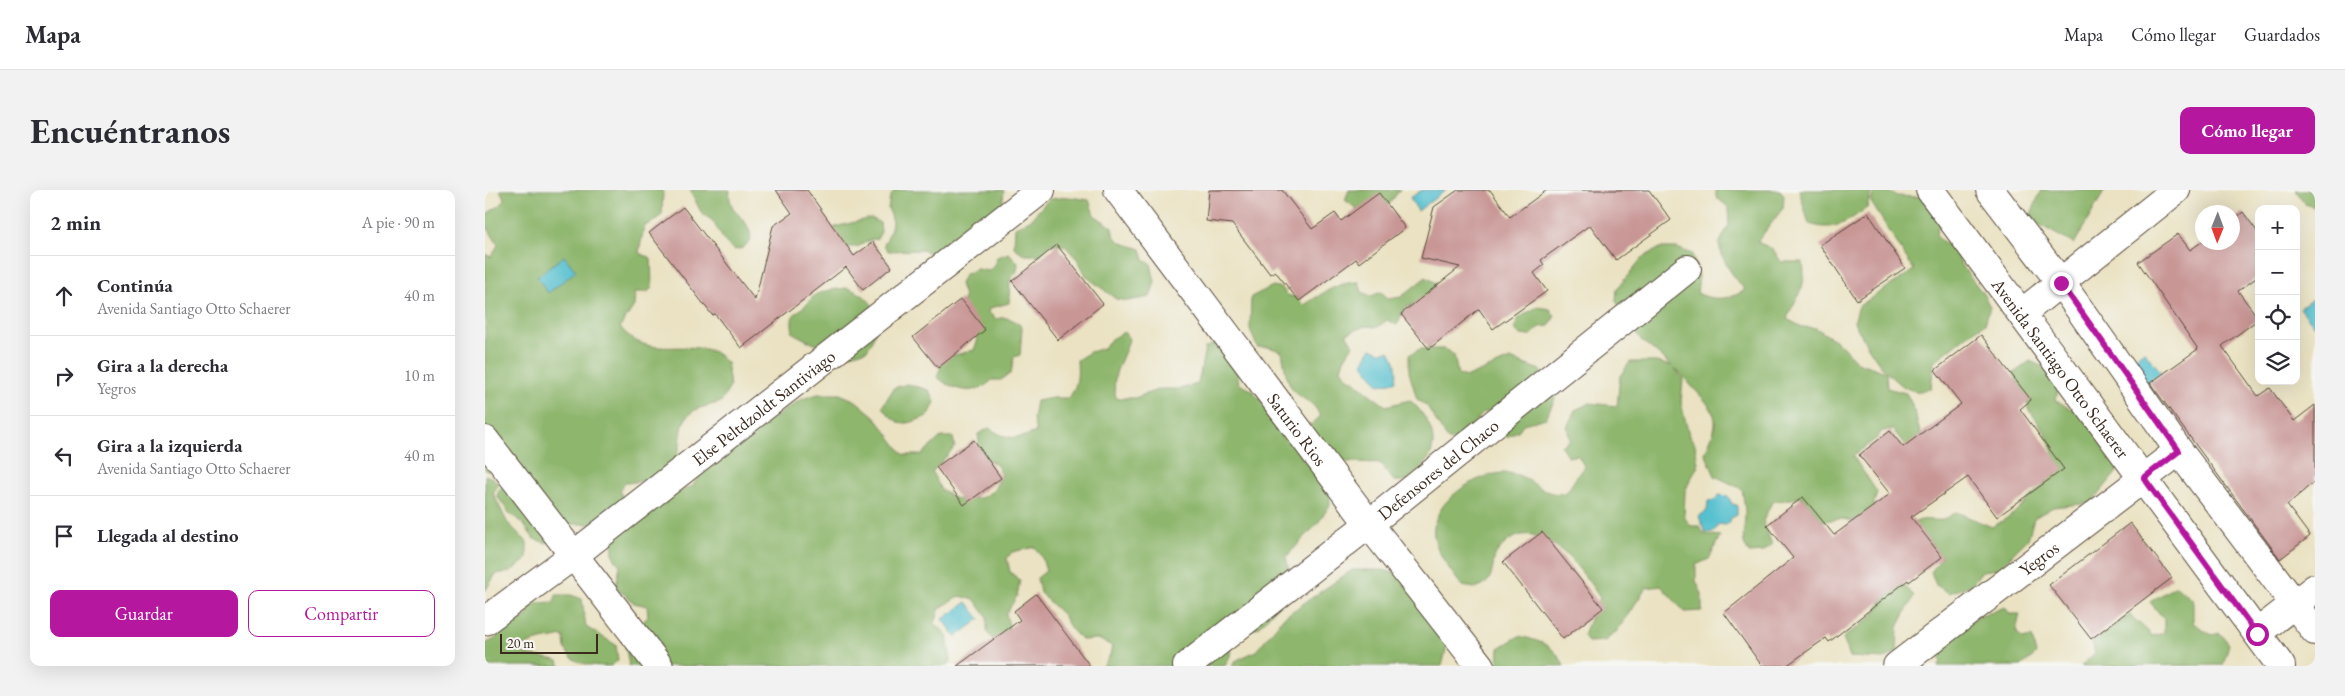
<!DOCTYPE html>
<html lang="es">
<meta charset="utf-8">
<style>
:root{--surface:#fff;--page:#f2f2f3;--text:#2b2b33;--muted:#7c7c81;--line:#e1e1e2;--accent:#b5179e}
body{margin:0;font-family:"EB Garamond",serif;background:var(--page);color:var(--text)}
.controls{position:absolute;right:15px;top:15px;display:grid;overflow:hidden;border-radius:10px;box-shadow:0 5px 20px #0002}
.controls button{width:45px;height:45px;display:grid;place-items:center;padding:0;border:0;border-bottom:1px solid var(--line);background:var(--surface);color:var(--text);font:25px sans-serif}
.compass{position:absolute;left:1710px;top:15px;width:45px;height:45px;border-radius:50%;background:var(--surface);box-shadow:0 5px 20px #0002;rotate:181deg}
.scale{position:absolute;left:15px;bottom:12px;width:98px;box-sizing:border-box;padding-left:5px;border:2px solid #3b2a1e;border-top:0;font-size:14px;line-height:18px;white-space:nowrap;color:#3b2a1e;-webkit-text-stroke:4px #f6f6f2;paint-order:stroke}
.stop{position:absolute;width:15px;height:15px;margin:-11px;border:4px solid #b5179e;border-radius:50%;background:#fff}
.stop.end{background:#b5179e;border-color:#fff;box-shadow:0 1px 5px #0008}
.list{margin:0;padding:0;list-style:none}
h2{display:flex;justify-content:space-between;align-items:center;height:65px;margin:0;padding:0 20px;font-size:21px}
h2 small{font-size:16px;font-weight:400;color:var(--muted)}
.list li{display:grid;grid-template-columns:32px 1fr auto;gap:15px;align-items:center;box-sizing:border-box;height:80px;padding:0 20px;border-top:1px solid var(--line)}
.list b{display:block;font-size:19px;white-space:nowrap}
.list p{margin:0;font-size:16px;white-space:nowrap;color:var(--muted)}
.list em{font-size:16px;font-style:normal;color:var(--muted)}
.actions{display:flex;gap:10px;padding:15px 20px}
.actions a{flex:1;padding:11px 0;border:1px solid var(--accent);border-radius:10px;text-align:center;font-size:18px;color:var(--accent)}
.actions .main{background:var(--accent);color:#fff}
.icon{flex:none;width:28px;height:28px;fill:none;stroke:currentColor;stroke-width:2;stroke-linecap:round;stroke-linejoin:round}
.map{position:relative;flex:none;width:1830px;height:476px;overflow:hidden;border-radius:10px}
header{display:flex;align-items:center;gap:30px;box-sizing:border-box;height:70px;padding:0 25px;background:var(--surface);border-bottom:1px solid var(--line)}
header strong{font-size:24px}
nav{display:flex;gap:28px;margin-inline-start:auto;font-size:18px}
.intro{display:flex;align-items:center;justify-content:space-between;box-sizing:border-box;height:120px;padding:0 30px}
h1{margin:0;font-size:35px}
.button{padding:12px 22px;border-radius:10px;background:var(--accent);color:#fff;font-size:18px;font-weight:700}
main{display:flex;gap:30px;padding:0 30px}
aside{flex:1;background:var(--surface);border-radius:10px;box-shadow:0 5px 20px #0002}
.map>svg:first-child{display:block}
.forest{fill:#8eb66d;stroke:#647046}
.water{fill:#55c0cf;stroke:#487576}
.building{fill:#c89695}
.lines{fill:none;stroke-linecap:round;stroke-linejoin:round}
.minor-casing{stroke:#554637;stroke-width:30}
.major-casing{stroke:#554637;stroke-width:30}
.minor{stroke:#fff;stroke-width:28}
.major{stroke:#fff;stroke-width:28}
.route{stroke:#b5179e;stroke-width:6}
.labels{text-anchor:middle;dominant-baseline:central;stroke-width:5;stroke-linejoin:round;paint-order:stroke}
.street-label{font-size:18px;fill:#3b2a1e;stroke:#f6f6f2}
</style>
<header>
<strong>Mapa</strong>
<nav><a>Mapa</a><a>Cómo llegar</a><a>Guardados</a></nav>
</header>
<div class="intro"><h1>Encuéntranos</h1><a class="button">Cómo llegar</a></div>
<main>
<aside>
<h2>2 min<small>A pie · 90 m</small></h2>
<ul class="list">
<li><svg class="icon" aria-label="ahead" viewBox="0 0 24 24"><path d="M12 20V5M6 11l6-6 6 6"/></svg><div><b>Continúa</b><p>Avenida Santiago Otto Schaerer</p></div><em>40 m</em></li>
<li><svg class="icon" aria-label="right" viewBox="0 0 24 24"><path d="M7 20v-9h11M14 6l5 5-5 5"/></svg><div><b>Gira a la derecha</b><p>Yegros</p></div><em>10 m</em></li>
<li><svg class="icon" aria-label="left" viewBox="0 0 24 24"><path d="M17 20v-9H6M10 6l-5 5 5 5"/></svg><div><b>Gira a la izquierda</b><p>Avenida Santiago Otto Schaerer</p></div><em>40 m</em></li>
<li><svg class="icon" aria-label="arrive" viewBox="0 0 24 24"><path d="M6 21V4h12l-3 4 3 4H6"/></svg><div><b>Llegada al destino</b></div></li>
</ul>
<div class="actions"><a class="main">Guardar</a><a>Compartir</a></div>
</aside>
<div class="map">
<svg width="1830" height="476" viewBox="0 0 1830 476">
<rect width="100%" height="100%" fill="#f6f6f2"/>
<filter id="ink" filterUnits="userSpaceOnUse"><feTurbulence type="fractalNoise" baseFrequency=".02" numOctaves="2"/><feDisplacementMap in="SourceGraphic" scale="10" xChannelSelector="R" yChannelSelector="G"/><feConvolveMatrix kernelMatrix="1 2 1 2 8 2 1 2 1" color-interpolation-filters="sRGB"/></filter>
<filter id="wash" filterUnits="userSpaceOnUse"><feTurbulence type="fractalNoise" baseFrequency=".0096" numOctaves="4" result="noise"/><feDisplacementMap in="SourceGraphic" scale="20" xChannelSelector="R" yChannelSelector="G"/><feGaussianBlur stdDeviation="1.12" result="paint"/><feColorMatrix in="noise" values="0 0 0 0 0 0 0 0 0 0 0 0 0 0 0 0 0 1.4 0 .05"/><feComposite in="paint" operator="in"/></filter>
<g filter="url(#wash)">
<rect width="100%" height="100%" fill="#eae2c2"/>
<!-- forest -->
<path class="forest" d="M15,0h163l-1,24 -5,6 -13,6 -5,27 12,5 1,30 -5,4h-12l-1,14 -14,21c26,33 59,13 92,24 5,2 11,8 15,12l3,24 -9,15c-8,3 -23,5 -29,10 -11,8 -10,20 -12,32 -3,28 -31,38 -55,39l-5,8 6,14 -34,19h-19l-26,19 -13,-4 -12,-17 -12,-8 -13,-18c3,-12 15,-18 25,-24l1,-6 -12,-9 -15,17 -11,-4v-216l6,3 7,-12 -12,-20 -1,-10 17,-11 2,-6z
M205,0h40c-4,25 20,24 21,50l-8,8 -9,2 -9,-8 -13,-22 -10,-6z
M410,0h109l-2,19 -60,48 -11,-2 -8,-5 -35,1 -4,-6c6,-13 12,-24 4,-36l2,-12z
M864,0h51l-20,25h-15l-20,-15z
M1231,0h64l4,5 -1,13 -26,34 16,7 8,13h22c4,29 -6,31 -16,57l15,8 14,1 23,15 18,19 29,10 1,16 19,5c10,16 10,31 18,48l-11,14 -20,-25 -11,1 -5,7 -24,18 24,36 -4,16 -20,13 -11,-2 -20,2 -19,-24 -31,5 -9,19 9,24 -9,7 -14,1c-9,-13 -5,-20 -4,-35 1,-9 -2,-20 -3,-29l-27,-13 -10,-23c13,-30 16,-36 -7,-60 -9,-9 -15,-18 -24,-26l9,12 -2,24 8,32 6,9 3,21 -13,26 -1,26 7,9h9l3,8 17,2 -11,23 -13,6v16l6,13v17l-17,1 -24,-26 -15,2 -29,43 -12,10 -17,1 -5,-7 17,-37c-20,-31 -65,-93 -102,-47 -8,8 -1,23 -14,34 -7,5 -14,2 -22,1 -11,-15 -25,-32 -28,-50 -5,-34 45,-65 74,-63 25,2 32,25 58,20l18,-27 -6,-11 -10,2 -7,-11 9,-6 -3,-13 8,-17 15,-7 27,3 3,-30 10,-14h26l16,4 -33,-28 -23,-37 1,-12 25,-31 18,-10h17l15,6 7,22 -2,17c17,8 32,7 48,-3 -12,-15 -22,-26 -26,-46l10,-19 -1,-18 -12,-10z
M1314,0h73l-5,18c-22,15 -32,24 -58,16z
M1398,0l14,6 20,1 10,-7 20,28 -10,10 -1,8 20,16 6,14 22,29 6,12 -5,17 -16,10 -35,28 -3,26c-4,1 -11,4 -15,3 -26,-3 -51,-48 -62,-69l5,-16 55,-36 -43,-68 3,-10z
M1556,0h64l-31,54 -45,-25z
M1811,0h19v17l-10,-3z
M584,7l20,3 5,15 18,12c1,17 15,17 29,22l3,11 7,4 4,18 -5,15 -22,4 -12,-2 -29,-22 -9,-17 -13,-14 -14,-2 -11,11h-15l-11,-8 1,-20 15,-7 19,-21z
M386,28l9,5 1,9 -4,7 -7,1 -13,7h-16l-9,-9 3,-11z
M524,63l9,10 -1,8 -7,9 -1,23 -19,5 -2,4 8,7c12,-3 17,0 26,8l-2,28 -6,2 -3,16 -10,7h-9c-17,17 -38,11 -55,-3l7,-19 30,-8 4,-11 -15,-31 1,-12 -4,-12 4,-9 13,-6 11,2 6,-5 3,-9z
M941,87l10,6 -3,10 -29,16 -7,16 -10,-5 -9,7 -13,-1 -19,8 7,11 -9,14 -3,10c9,14 10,8 18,16 9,8 17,14 27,21l24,-6c16,15 33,40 16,62 -5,7 -13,13 -20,19h-12l-14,-18 -52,-2 -19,-35 11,-9c-6,-18 -17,-15 -27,-27 -8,-11 -8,-25 -11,-38l-13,-5h-12l-7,-18 1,-32 22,-11 9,2 5,7 9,2 8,8c18,-11 33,-23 55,-23l3,10 9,4 10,-4 8,7 12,-2z
M362,98c32,10 37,35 20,62l-16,5 -39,-12 -19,-10c-3,-20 0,-17 14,-29 3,-2 5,-7 8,-9 9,-5 21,-6 32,-7z
M1052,117l13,2 5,7 -6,10 -9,1 -10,9 -9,-1 -7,-6 5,-11z
M639,142l5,7c-6,23 -19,33 -13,59h19l25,-9h19l19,-5 7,-36 11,-5 13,4 8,22 2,15 13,6 18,21 5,14 19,18 9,17 20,15 6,14 1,16 -12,18 -32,34 7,32 -34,38 -17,6 -10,9 -2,14 -5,10h-122l7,-11 2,-9 -14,-7 -16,1 -11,-11 -8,-14 -23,-22 -3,-15 9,-7 -4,-13 -7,-11 -23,5 -5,6 3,14 10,8 -3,16 -11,18 3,12 -6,26 -16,-20v-15l-12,-17 -15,-4 -20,12 -5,15 12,12 4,26 -4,5h-318l-5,-28 24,-21 -1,-11 -13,-3 -18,-16 4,-22c-9,-7 -7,-16 -7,-26l21,-18 15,-7 12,-14 32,-14c6,-11 11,-21 21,-29 19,-14 27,-7 38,-33l18,-4 32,-21 16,-5h22l16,7 18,15 30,39h17l20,-18h12l2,10 -23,25 9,18 16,9 24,-1 12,-7 9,-16 -5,-10 -16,-10 -3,-21 11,-6c18,12 27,12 47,4l-3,-13 3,-18 17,-3h16c9,-13 9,-22 8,-38l13,-8 14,-4 7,-9z
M935,159h25l9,6 4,20 9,2 43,-18 30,11 15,29 -9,19 -23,6 -4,6 -12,7 -9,-3 -9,-23 -7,3 -22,26h-12l-21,-34 -10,-7 -8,-27v-17z
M1545,171l30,14 -4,26 73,39 -13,33 -25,30 -38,4 -19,11 -6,21 -30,30 -16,2 -11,14 -22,8 -13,-8 -5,-13 11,-15 -19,-24 -14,-6c12,-11 18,-6 32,-7 5,-1 11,-5 15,-8l36,15 20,-12 34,-33 9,-25 -10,-25 -15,-21 -16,-38z
M422,194l22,6 6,12 -6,13c-24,11 -30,13 -47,-8l12,-19z
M0,285l8,3 6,6 -6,9 14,29 20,20v17l-17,13 -14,2 -11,17z
M867,380h31l28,8 40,51 -9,37h-210l5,-6 19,-9 28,-34z
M1407,389l15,9 7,8 -16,31 -1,25 -13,7 -34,-2 -7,-19c8,-7 23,-15 28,-21 10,-11 15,-25 21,-38z
M1691,396l17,14v23l19,12 8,-2 9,11 -6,21 -142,1 14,-13 -3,-11 38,-27 23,21 11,-3v-14l-14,-17z
M71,405h15l11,4 4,28 30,18 2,15 -7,6c-16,0 -39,0 -46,-18 -1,-5 0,-8 -2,-12 -15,4 -34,3 -45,15 12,7 27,5 40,10l2,5h-75v-22l10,-5 14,-13 17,-8 3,-10 8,-5 17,-1z
M1520,417l5,7h10l-4,17 6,8 10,-2 4,17 -15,12h-83l3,-4 -6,-15 36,-27z
M1034,446c21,5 36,9 45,30h-66l1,-18z"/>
<!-- water -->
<path class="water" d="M937,0h24l-28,21 -8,-13z
M79,66l12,15 -28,22 -11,-16z
M1830,107v28l-1,1 -14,-18z
M886,158l9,4 9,-1c7,6 10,23 6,31l-16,3 -16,-21z
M1659,161l17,21 -17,14 -17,-22z
M1234,305l9,1 4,8 5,1v10l-7,4v4l-5,2 -6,-1 -5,8 -9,1 -6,-17 8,-5 1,-10 7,-1z
M482,412l13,17 -24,18 -13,-18z"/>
<g id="blocks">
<!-- building -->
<path class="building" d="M291,0h31l47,66 19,-14 19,25 -29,23 -17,-23 -105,81 -26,-34 -3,1 -63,-82 34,-26 72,93 18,-74 19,-13z
M724,0h73l30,39 23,-16 6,8 38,-28 26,35 -46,35 -3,-4 -57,42 -24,-30 -5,3 -38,-50 -26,-3z
M973,0h32l20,27 37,-27h102l22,30 -55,40 -26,-35 -49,35 3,5 -10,8 13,18 -54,38 -14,-20 -50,40 -28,-35 59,-47 -39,-9 13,-51z
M1758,22l16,22v42l-21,15 21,28 -37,27 36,50 12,-8 24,33 21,-16v76l-28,24 23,31 -30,23 -130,-176 48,-34 -60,-87 40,-28 12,16 13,-9 30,1v-22z
M1383,23l37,55 -48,32 -37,-55z
M572,55l46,59 -45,36 -46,-59z
M476,109l24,31 -47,38 -25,-31z
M1496,145l50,65 -11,9 44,60 -67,48 -29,-40 -57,40 31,40 -33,25 -1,-2 -79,62 -3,-4 -40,28h-24l-38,-53 69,-55 -26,-33 36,-28 31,38 56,-41 -31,-39 31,-24 13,16 58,-43 -26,-34z
M489,250l27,38 -37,27 -28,-38z
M1645,333l42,55 -81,61 -42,-54z
M1057,342l61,76 -40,31 -60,-77z
M551,404l54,72h-133l63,-46 -6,-9z"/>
</g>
</g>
<g filter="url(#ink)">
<use href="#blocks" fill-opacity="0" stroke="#554637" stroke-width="1"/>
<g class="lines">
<!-- minor casing -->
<g class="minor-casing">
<g id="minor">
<path id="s1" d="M633,0l251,334 111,142"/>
<path d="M1537,123l154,-123"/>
<path d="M0,250l174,226"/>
<path id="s2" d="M0,431l89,-66 467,-365"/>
<path d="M1772,443l58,-45"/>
<path id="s3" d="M702,476l182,-142 318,-255"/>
<path id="s4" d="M1412,476l282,-215"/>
</g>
</g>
<!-- major casing -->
<g class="major-casing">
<g id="major">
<path id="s5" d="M1445,0l351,476"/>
<path d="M1505,0l71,93 118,168 136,180"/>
</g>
</g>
<!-- minor -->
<use href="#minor" class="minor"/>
<!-- major -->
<use href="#major" class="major"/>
</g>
</g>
<g class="lines" filter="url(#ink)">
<!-- route -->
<path class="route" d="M1576,93l118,168 -35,27 113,156"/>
</g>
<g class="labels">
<!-- street labels -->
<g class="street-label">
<text stroke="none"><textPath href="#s5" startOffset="221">Avenida Santiago Otto Schaerer</textPath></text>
<text stroke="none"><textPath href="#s2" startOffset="351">Else Peltdzoldt Santiviago</textPath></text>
<text stroke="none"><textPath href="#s1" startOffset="299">Saturio Rios</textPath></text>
<text stroke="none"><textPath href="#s3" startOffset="319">Defensores del Chaco</textPath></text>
<text stroke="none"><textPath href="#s4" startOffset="178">Yegros</textPath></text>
</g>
</g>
</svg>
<div class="controls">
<button>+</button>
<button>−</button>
<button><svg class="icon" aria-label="locate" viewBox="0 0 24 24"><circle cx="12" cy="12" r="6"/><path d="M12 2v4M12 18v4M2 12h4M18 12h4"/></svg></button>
<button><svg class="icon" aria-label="layers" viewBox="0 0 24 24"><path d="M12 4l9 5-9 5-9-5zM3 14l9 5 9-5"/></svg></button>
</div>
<svg class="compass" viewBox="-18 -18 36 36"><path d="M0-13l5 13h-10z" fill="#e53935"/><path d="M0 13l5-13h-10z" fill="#7c7c81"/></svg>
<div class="scale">20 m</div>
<div class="stop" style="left:1772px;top:444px"></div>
<div class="stop end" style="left:1576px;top:93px"></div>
</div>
</main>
